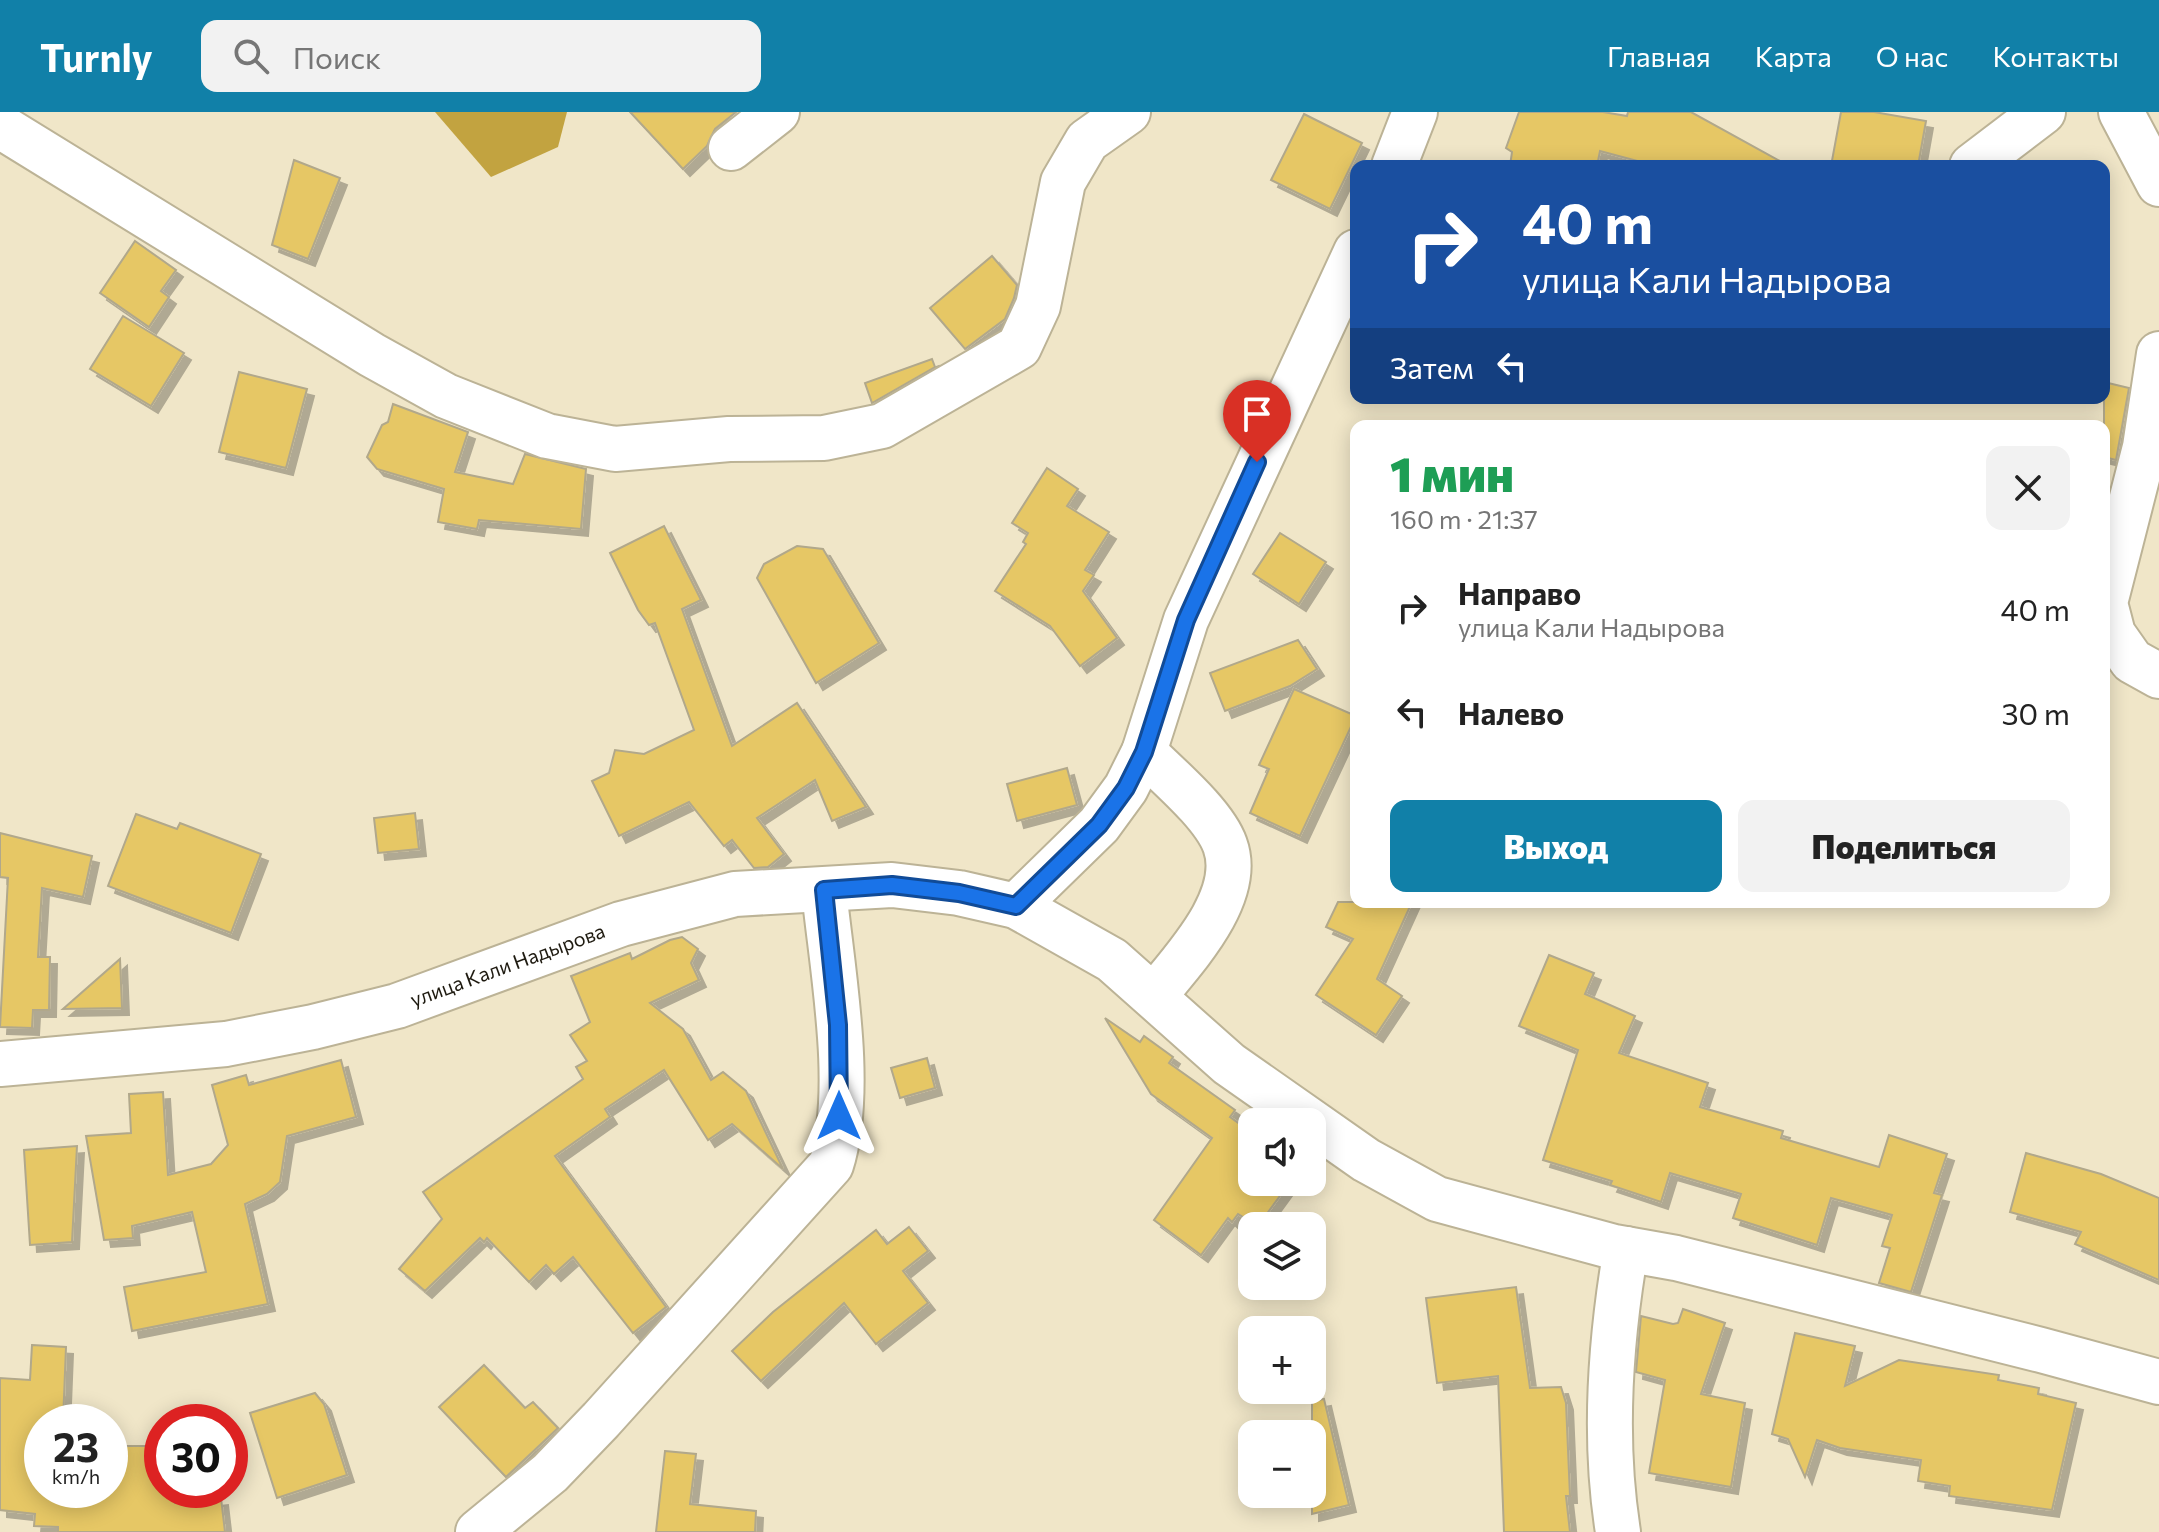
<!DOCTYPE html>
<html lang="ru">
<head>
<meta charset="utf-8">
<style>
  :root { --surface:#fff; --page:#f2f2f2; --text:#222; --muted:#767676; --accent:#1180a8 }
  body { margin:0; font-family:Commissioner,sans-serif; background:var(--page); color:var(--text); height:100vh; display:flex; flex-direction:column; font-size:30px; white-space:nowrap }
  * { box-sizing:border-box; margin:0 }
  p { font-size:26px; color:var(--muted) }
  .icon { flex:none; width:44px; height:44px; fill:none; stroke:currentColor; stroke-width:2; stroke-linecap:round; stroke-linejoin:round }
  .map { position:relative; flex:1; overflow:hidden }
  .panel { position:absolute; left:1350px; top:308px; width:760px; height:488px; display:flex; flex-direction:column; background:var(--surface); border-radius:16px; box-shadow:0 4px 20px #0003 }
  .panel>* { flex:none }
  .top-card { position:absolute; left:1350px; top:48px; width:760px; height:244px; border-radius:16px; box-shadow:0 4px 20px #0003; background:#1a4fa0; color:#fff; overflow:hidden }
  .controls { position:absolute; left:1238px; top:996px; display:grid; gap:16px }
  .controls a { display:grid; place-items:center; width:88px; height:88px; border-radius:16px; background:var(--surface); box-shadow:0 4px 20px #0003; font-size:40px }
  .speed { position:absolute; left:24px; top:1292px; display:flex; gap:16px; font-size:40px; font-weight:700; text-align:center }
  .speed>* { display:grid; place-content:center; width:104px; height:104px; border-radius:50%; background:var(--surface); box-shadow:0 4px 20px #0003; line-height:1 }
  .speed small { font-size:20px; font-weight:400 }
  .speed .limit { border:12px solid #d22; background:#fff; color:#111 }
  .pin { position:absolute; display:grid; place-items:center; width:68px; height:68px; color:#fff; margin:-82px -34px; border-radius:50% 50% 50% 0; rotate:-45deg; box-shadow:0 0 8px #0007 }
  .pin .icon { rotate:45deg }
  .me { position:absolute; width:88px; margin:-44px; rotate:0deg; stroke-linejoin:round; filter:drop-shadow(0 0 6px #0008) }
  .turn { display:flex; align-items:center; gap:28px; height:168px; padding:0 40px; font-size:36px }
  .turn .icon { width:104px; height:104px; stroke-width:2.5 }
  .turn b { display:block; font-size:56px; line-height:68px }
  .then { display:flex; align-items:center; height:76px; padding:0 40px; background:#0003; gap:16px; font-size:30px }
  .round { display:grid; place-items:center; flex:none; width:84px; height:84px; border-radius:16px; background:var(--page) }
  .headline { display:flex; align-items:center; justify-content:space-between; height:136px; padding:0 40px }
  h1 { font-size:48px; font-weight:800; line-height:60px; color:#1e9e55 }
  .button { display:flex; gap:16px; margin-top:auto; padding:16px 40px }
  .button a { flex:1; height:92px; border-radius:16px; background:var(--accent); color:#fff; font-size:32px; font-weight:800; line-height:92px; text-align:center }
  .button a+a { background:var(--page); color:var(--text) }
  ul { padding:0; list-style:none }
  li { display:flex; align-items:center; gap:24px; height:104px; padding:0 40px }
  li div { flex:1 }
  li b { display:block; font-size:30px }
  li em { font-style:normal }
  header { display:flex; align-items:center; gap:48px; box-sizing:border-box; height:112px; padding:0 40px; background:var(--accent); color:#fff }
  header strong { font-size:38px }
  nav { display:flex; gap:44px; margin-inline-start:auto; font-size:28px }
  .search { width:560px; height:72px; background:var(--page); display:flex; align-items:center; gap:20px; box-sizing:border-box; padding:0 28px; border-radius:16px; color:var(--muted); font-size:30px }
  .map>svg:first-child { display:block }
  .forest { fill:#c2a340 }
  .building { fill:#e6c765; stroke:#b1a88b; stroke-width:2; filter:url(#shadow) }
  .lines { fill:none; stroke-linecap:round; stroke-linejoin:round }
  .minor-casing { stroke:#bcb396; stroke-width:48 }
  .minor { stroke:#fff; stroke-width:44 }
  .route-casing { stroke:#114b97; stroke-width:20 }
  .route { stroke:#1a73e8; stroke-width:14 }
  .labels { text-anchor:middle; stroke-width:8; stroke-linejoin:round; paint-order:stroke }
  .street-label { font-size:20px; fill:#1e1a10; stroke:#fff }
</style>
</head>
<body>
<header>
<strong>Turnly</strong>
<div class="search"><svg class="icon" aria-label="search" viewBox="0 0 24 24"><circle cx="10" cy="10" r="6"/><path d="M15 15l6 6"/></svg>Поиск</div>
<nav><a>Главная</a><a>Карта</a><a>О нас</a><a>Контакты</a></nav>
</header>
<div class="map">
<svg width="2159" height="1420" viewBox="0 0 2159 1420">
  <defs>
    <filter id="shadow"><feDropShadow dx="7" dy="7" stdDeviation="0" flood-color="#0004"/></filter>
  </defs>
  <rect width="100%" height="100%" fill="#f0e6c8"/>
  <!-- forest -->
  <path class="forest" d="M 435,0 L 567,0 L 558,35 L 491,65 Z"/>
  <!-- building -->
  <g class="building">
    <path d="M 630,0 L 736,0 L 715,17 L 707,34 L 683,57 Z"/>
    <path d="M 1519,0 L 1603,0 L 1627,4 L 1628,0 L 1691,0 L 1789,54 L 1656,54 L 1600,39 L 1597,54 L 1510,54 L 1512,40 L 1506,36 Z"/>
    <path d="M 1841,0 L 1874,0 L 1926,9 L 1918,54 L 1831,54 Z"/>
    <path d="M 1304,2 L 1362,31 L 1330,97 L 1271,68 Z"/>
    <path d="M 294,48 L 340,66 L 308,147 L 272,133 Z"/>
    <path d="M 135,129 L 176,158 L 161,179 L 169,185 L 149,215 L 100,181 Z"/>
    <path d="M 992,144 L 1017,173 L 1014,186 L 1005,207 L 965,237 L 930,196 Z"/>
    <path d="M 123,204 L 184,241 L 151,294 L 90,257 Z"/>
    <path d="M 932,247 L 935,255 L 872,291 L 865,271 Z"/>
    <path d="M 239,260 L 307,277 L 286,356 L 219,340 Z"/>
    <path d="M 2104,270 L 2129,276 L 2116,348 L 2104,345 Z"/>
    <path d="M 393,292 L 468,320 L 455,360 L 513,372 L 525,342 L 586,357 L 581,417 L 479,408 L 477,417 L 438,410 L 444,377 L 377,357 L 367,345 L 382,313 L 388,310 Z"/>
    <path d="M 1047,356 L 1078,377 L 1067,394 L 1109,420 L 1085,458 L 1094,463 L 1083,479 L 1117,526 L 1080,554 L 1050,514 L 995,479 L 1026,432 L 1023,430 L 1028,421 L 1012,411 Z"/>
    <path d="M 664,414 L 701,488 L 682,497 L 732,634 L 797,591 L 866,695 L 832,709 L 815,668 L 757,706 L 784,742 L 768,755 L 754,756 L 732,728 L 724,734 L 689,690 L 619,724 L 592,669 L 609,661 L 615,638 L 644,642 L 694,618 L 655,511 L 649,513 L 638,498 L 610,441 Z"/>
    <path d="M 1280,421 L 1326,450 L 1299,492 L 1253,462 Z"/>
    <path d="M 797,434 L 823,437 L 879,531 L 816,571 L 757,466 L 764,452 Z"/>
    <path d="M 1298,528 L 1317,557 L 1290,574 L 1225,599 L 1210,561 Z"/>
    <path d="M 1294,577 L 1356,604 L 1300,724 L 1250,701 L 1269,657 L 1259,653 Z"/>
    <path d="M 1067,656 L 1077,693 L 1017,709 L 1007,672 Z"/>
    <path d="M 415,701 L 419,737 L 378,741 L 374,706 Z"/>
    <path d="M 136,702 L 177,717 L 180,711 L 261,742 L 231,821 L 108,774 Z"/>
    <path d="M 0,721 L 92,744 L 83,785 L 42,776 L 38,845 L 50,845 L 49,898 L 33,898 L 32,916 L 0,915 L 8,766 L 0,765 Z"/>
    <path d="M 1338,790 L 1412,790 L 1377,867 L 1402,884 L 1376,923 L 1316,883 L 1353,827 L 1326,815 Z"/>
    <path d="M 682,825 L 698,837 L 691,851 L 699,868 L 650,891 L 683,917 L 711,968 L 723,960 L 746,979 L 783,1057 L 732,1012 L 708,1028 L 664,958 L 605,997 L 610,1005 L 555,1044 L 666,1195 L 633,1221 L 573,1145 L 554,1162 L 546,1153 L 529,1170 L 487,1126 L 484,1130 L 480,1126 L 425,1179 L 399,1157 L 442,1107 L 423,1080 L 583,967 L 576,955 L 587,949 L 570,923 L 590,910 L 571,864 L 630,841 L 632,847 L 670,828 Z"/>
    <path d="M 1549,843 L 1594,861 L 1585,882 L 1635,904 L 1619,941 L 1708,971 L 1700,995 L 1783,1019 L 1781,1026 L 1879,1055 L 1889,1023 L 1947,1042 L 1934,1081 L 1942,1083 L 1911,1180 L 1879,1171 L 1890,1136 L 1882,1134 L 1892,1103 L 1831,1086 L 1817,1133 L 1733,1106 L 1741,1082 L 1670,1061 L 1661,1090 L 1610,1073 L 1612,1069 L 1543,1048 L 1578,938 L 1519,914 Z"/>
    <path d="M 120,847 L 122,896 L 63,897 Z"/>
    <path d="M 1105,906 L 1140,930 L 1144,924 L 1173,945 L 1169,951 L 1235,998 L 1230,1005 L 1252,1021 L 1252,1070 L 1290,1070 L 1258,1114 L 1238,1102 L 1232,1110 L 1228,1106 L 1201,1143 L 1154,1108 L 1212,1026 L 1151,982 Z"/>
    <path d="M 927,946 L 935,976 L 900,986 L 891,956 Z"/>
    <path d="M 341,948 L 356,1005 L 287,1024 L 280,1070 L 267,1082 L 245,1092 L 268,1192 L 132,1219 L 124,1175 L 206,1160 L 192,1100 L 132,1114 L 133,1126 L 104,1128 L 86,1024 L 131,1021 L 129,982 L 163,980 L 168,1063 L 211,1052 L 228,1033 L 212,973 L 246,963 L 249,973 Z"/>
    <path d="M 77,1034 L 72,1130 L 30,1133 L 24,1038 Z"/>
    <path d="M 2026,1041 L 2101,1062 L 2159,1086 L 2159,1168 L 2075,1132 L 2081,1120 L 2010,1100 Z"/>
    <path d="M 909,1115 L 928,1139 L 903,1159 L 928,1191 L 876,1232 L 844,1191 L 761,1269 L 732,1239 L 773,1200 L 876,1118 L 887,1132 Z"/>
    <path d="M 1516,1175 L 1530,1276 L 1561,1275 L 1566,1291 L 1570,1384 L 1566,1384 L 1570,1420 L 1504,1420 L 1498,1264 L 1437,1271 L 1426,1186 Z"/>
    <path d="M 1683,1197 L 1725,1211 L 1701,1282 L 1745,1291 L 1731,1375 L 1649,1361 L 1665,1268 L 1636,1260 L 1641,1204 L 1673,1212 L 1678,1211 Z"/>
    <path d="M 1795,1221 L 1855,1234 L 1845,1274 L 1899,1248 L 1999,1263 L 1998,1268 L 2039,1276 L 2038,1282 L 2076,1291 L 2052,1398 L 1949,1384 L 1950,1374 L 1918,1369 L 1921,1348 L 1840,1336 L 1817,1328 L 1805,1365 L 1788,1327 L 1772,1322 Z"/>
    <path d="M 32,1233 L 66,1235 L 63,1310 L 42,1310 L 42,1378 L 110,1378 L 110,1334 L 162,1334 L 162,1378 L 175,1378 L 175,1391 L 221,1386 L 225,1420 L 58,1420 L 58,1415 L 34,1414 L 35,1402 L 0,1398 L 0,1266 L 30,1268 Z"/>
    <path d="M 484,1253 L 525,1296 L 533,1290 L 558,1316 L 506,1365 L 439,1295 Z"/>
    <path d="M 315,1281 L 324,1292 L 347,1363 L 277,1386 L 250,1301 Z"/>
    <path d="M 1324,1287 L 1349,1393 L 1312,1402 L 1312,1289 Z"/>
    <path d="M 665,1339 L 696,1342 L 690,1392 L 756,1399 L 755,1420 L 656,1420 Z"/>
  </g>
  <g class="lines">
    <defs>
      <g id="minor">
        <path d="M 2121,0 L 2159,72"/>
        <path d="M 0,14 L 372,243 L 446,284 L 547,324 L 615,337 L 729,327 L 824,326 L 882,314 L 1019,235 L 1038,194 L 1063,70 L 1087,29 L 1128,0"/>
        <path d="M 731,36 L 777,0"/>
        <path d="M 1394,54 L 1415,0"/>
        <path d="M 1972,54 L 2043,0"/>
        <path d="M 2159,242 L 2145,335 L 2105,491 L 2113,522 L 2132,549 L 2159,564"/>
        <path d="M 1144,640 C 1168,664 1214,702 1225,733 C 1244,785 1183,848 1154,884"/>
        <path d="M 1016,794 L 1099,713 L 1126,676 L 1144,640 L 1186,508 L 1356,140"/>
        <path id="s1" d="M 0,952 L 226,932 L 313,915 L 397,894 L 621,812 L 735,782 L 892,773 L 959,781 L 1016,794 L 1112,848 L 1229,952 L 1366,1048 L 1437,1087 L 1614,1135 L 1676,1146 L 2041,1238 L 2159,1270"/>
        <path d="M 478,1420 L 550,1361 L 601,1308 L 831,1053 C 855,977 832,858 824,778"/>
        <path d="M 1618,1420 C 1603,1326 1610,1230 1626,1137"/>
      </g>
    </defs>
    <!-- minor casing -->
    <use href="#minor" class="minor-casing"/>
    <!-- minor -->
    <use href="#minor" class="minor"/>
  </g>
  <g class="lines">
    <defs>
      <path id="route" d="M 839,1004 L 838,913 L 824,778 L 892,773 L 959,781 L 1016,794 L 1099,713 L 1126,676 L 1144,640 L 1186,508 L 1257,350"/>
    </defs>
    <!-- route casing -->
    <use href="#route" class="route-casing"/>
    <!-- route -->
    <use href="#route" class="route"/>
  </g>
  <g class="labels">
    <!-- street labels -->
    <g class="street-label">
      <text dy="7" stroke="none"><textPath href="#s1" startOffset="520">улица Кали Надырова</textPath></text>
    </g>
  </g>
</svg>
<div class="controls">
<a><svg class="icon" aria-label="sound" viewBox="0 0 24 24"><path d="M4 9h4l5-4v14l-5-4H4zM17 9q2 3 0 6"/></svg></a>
<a><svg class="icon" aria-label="layers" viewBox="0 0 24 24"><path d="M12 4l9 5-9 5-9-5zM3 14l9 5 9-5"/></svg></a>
<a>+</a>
<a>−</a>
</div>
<div class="speed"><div>23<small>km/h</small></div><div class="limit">30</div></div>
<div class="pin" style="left:1257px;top:350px;background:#d93025"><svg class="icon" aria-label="arrive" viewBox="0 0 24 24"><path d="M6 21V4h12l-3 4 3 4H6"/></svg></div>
<svg class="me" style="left:839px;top:1004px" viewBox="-20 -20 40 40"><path d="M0-17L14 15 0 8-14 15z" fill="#1a73e8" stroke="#fff" stroke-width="4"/></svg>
<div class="top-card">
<div class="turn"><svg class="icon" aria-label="right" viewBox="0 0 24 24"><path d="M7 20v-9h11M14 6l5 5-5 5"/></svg><div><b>40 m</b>улица Кали Надырова</div></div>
<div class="then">Затем<svg class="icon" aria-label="left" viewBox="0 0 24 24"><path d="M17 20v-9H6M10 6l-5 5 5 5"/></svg></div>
</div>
<section class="panel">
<div class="headline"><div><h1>1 мин</h1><p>160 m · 21:37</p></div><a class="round"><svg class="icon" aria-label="close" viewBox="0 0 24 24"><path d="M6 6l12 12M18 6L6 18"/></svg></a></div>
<ul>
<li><svg class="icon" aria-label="right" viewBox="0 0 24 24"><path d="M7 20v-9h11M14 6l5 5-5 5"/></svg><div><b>Направо</b><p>улица Кали Надырова</p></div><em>40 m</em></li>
<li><svg class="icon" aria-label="left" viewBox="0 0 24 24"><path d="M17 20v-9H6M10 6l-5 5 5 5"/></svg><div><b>Налево</b></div><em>30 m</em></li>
</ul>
<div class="button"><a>Выход</a><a>Поделиться</a></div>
</section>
</div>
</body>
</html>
